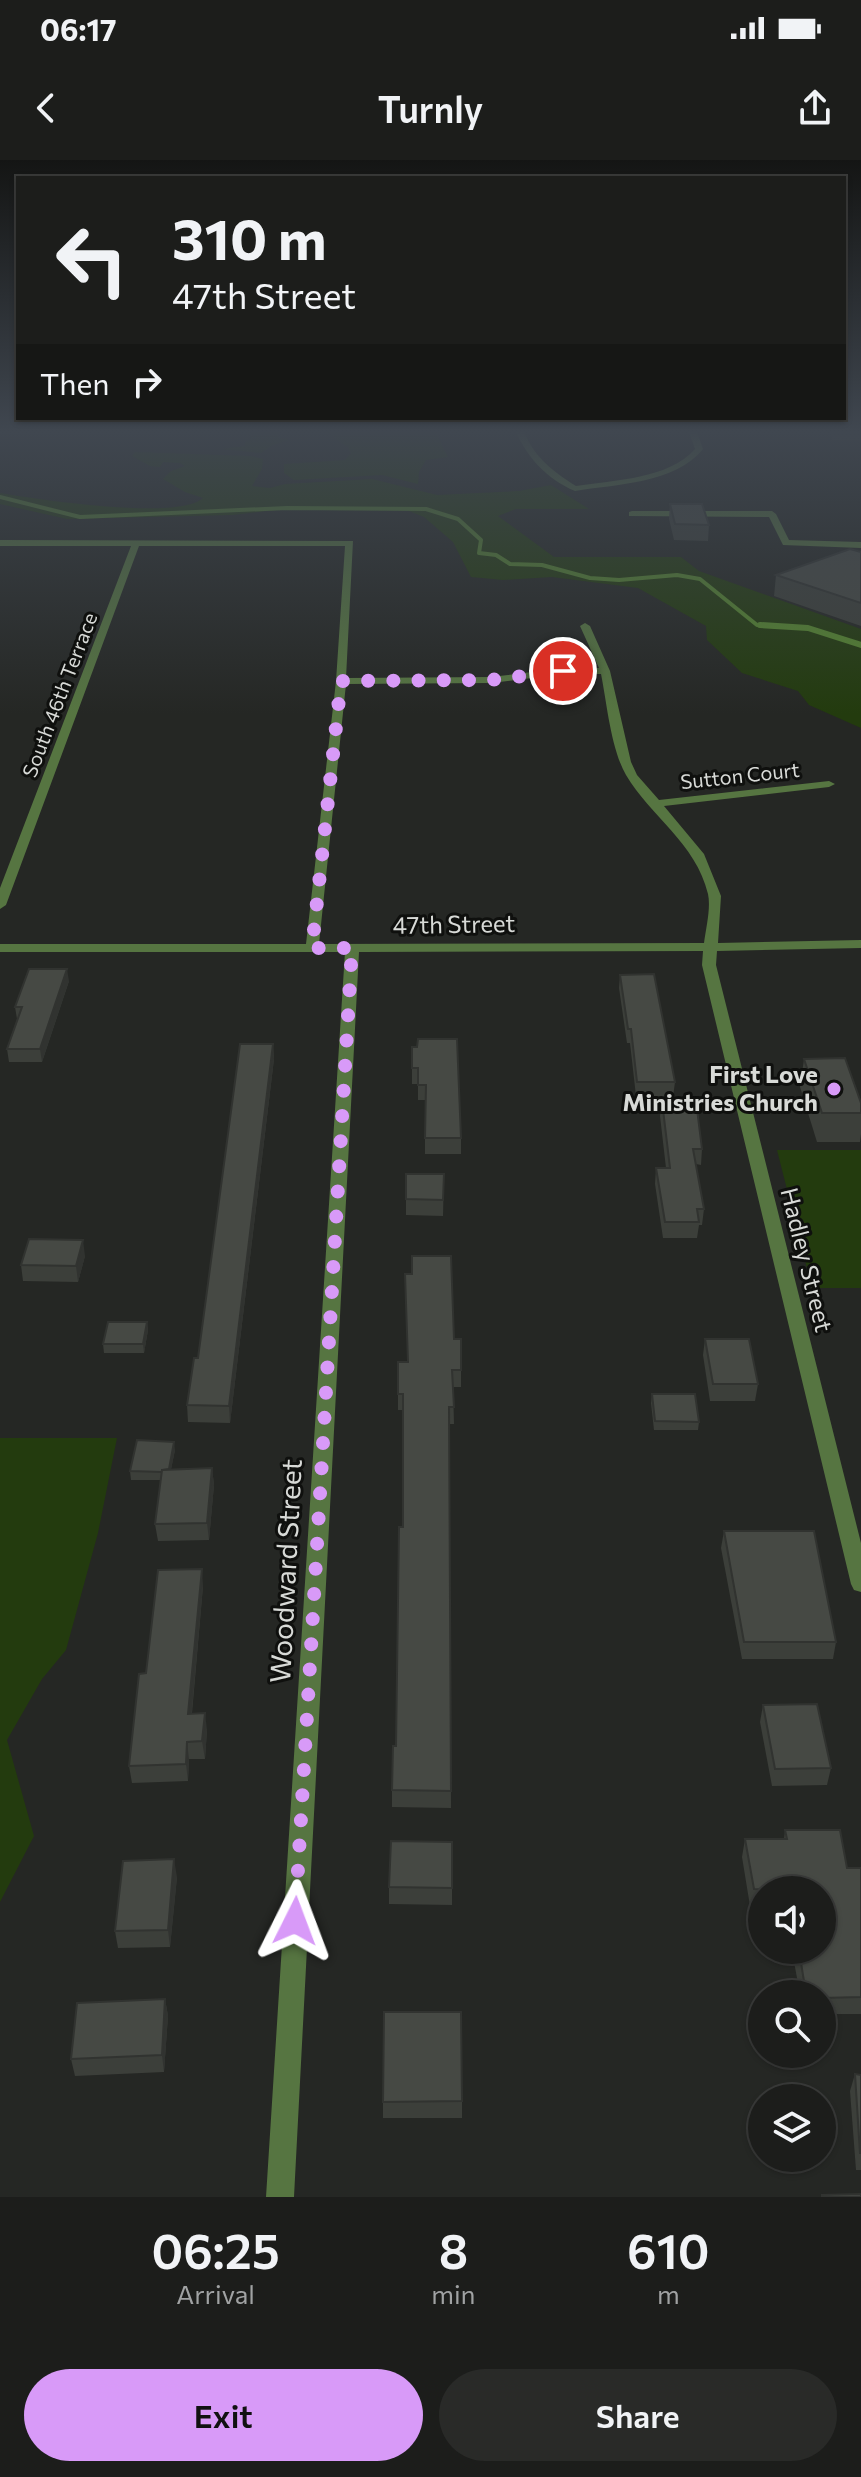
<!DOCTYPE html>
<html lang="en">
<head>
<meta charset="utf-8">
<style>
  :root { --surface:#1c1d1b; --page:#292a28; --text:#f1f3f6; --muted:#a0a2a3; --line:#3a3b3a; --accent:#d89af8 }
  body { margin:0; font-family:Commissioner,sans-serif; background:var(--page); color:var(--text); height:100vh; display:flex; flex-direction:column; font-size:30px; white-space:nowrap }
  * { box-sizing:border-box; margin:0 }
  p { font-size:26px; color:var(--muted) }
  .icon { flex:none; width:44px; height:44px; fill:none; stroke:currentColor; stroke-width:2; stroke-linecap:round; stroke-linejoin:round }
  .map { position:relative; height:2037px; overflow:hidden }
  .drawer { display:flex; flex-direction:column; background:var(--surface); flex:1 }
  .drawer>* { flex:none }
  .top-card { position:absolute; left:16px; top:16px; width:830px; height:244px; border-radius:0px; box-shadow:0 2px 6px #0004,0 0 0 2px var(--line); background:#1c1d1b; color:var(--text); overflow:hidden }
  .controls { position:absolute; left:748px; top:1716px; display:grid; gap:16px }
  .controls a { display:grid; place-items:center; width:88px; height:88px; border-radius:50%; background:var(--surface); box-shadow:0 2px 6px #0004,0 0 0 2px var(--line); font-size:40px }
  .pin { position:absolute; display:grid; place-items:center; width:68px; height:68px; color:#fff; margin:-34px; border:4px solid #fff; border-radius:50%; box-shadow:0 2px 8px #0007 }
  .me { position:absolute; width:88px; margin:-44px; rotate:3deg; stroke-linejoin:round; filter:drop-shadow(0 0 6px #0008) }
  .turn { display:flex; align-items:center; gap:28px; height:168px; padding:0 24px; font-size:36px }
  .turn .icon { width:104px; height:104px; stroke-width:2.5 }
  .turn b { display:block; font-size:56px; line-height:68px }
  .then { display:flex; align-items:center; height:76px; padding:0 24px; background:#0003; gap:16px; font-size:30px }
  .eta { display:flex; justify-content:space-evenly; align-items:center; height:136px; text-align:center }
  .eta b { font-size:48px; font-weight:600; line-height:56px }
  .cta { display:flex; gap:16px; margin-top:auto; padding:16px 24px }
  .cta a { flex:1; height:92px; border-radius:48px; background:var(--accent); color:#111; font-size:32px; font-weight:600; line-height:92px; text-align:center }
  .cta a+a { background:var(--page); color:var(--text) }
  .status { display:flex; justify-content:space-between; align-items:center; height:56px; padding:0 40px; background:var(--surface); direction:ltr }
  .status svg { height:22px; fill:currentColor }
  header { display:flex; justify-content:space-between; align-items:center; height:104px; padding:0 24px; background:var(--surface); font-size:36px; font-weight:600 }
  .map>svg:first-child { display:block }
  .green { fill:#233b0e }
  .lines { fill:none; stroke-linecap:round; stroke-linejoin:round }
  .stream-far1 { stroke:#56862f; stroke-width:4 }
  .stream { stroke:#56862f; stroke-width:6 }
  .street { fill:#567541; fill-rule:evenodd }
  .secondary { fill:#70a14b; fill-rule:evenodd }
  .wall { fill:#3c3f3a }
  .shaded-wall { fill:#313330 }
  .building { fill:#464944; stroke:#313330; stroke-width:2 }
  .route { stroke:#d89af8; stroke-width:14; stroke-dasharray:0 25.2 }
  .poi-dot { fill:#d89af8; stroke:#0f100e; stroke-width:3 }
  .labels { text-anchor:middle; stroke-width:6; stroke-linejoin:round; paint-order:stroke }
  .far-street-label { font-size:20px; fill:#d8dad7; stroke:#0f100e }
  .street-label { font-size:24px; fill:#d8dad7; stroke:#0f100e }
  .poi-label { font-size:24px; font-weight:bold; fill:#d8dad7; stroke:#0f100e; text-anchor:end }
  .near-street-label { font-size:28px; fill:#d8dad7; stroke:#0f100e }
</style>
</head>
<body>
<div class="status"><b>06:17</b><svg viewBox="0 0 49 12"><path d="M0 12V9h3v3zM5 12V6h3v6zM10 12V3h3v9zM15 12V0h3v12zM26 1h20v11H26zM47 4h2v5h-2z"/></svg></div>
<header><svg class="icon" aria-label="back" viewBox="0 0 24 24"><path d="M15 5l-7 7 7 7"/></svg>Turnly<svg class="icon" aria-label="share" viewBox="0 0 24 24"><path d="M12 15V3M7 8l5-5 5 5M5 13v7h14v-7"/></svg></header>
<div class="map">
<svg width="861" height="2037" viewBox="0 0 861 2037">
  <rect width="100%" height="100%" fill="#252724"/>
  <!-- green -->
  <g class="green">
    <path d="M 249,269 L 282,269 L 276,276 L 289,280 L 273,285 L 261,293 L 221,289 L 245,286 L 245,282 L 251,278 Z"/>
    <path d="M 321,269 L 434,269 L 448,297 L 426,300 L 419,312 L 418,324 L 382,315 L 294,320 L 284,313 L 284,304 L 345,300 L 351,293 L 348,287 Z"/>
    <path d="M 135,292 L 251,296 L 263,299 L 262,309 L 252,326 L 270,328 L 285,324 L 372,319 L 437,335 L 519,331 L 551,325 L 589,349 L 516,349 L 498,356 L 554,397 L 681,397 L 699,411 L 861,469 L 861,568 L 809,545 L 798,531 L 742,513 L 707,480 L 706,466 L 638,428 L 552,417 L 503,420 L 471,417 L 453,382 L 424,357 L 404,349 L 293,348 L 232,355 L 67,359 L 0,344 L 0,333 C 35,339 179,361 203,338 L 185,332 L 163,319 L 171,311 L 185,306 L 180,303 L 163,302 L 160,307 L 150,306 L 132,296 Z"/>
    <path d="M 777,990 L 861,990 L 861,1128 L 812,1128 Z"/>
    <path d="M 0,1278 L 117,1278 L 98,1373 L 66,1490 L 42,1519 L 7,1580 L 34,1676 L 0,1742 Z"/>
  </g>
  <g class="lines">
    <!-- stream-far1 -->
    <path class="stream-far1" d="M 0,337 L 80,357 L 287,348 L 426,349 L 458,359 L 481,380 L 479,393 L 496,395 L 510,404 L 542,405 L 590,418 L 619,420 L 677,415 L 700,419 L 757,465 L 794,467"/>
    <!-- stream -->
    <path class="stream" d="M 760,465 L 808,468 L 861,485"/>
    <!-- street -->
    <g class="street">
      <path d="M 515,269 L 523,269 C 533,296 552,311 576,326 C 614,320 669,319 695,289 L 688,269 L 696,269 L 703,289 C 675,324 616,324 575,331 C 547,319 526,297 515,269 Z"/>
      <path d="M 632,351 L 772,351 L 776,354 L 789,380 L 861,382 L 861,388 L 783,385 L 769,357 L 629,356 L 629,352 Z"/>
      <path d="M 0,380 L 353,381 L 346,518 L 491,517 L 563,508 L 599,508 L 580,466 L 585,463 L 590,466 L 610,511 L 631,602 L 637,615 L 659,640 L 829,621 L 835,624 L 829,627 L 664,646 L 704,694 L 721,736 L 718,783 L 861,780 L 861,788 L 717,791 L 716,805 L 861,1383 L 861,1432 L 854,1430 L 851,1424 L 702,805 L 703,791 L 359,792 L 294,2037 L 266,2037 L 345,792 L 0,792 L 0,784 L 306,784 L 336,521 L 345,386 L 139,386 L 6,745 L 0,749 L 0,728 L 131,386 L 0,386 ZM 563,514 L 601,514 C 607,544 611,589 626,615 C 650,656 696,683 708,734 C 711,748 706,768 704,783 L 319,784 L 346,524 L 491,523 Z"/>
    </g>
    <!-- secondary -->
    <path class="secondary" d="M 0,269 L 6,269 L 0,274 Z"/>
  </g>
  <!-- wall -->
  <g class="wall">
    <path d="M 827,269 L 861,269 L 861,280 L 833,280 Z"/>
    <path d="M 670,344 L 709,365 L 708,381 L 674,380 L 669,359 Z"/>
    <path d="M 861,392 L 861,466 L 774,436 L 776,415 Z"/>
    <path d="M 620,815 L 675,922 L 673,937 L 636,936 L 630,883 L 627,883 L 619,828 Z"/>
    <path d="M 69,821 L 42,902 L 9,902 L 7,889 L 17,859 L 15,847 Z"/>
    <path d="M 273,884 L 274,899 L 230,1263 L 188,1262 L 187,1245 Z"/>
    <path d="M 412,887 L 417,887 L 461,978 L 461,994 L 425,994 L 425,940 L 418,940 L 418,924 L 412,924 Z"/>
    <path d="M 804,899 L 861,943 L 861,974 L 860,982 L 817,982 L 800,927 Z"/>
    <path d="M 662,941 L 702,989 L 701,1005 L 696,1004 L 704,1049 L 702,1065 L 699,1065 L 697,1078 L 663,1078 L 655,1024 L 656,1008 L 666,1008 L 660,956 Z"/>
    <path d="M 444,1014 L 443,1056 L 406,1055 L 406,1039 Z"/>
    <path d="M 85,1096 L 78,1122 L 23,1121 L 21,1105 Z"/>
    <path d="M 147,1162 L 148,1170 L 144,1193 L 104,1193 L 103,1184 Z"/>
    <path d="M 454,1179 L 461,1210 L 461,1227 L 453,1227 L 454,1264 L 449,1264 L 451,1648 L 392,1647 L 392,1630 L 396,1586 L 403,1367 L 403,1250 L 398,1250 L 398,1202 L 407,1202 Z"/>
    <path d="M 705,1179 L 758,1224 L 755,1241 L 710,1241 L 703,1195 Z"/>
    <path d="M 652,1234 L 699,1262 L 698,1270 L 654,1270 L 651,1243 Z"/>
    <path d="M 175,1290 L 171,1309 L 212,1308 L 214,1325 L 209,1380 L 158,1381 L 155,1364 L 161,1320 L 131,1320 L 130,1311 Z"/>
    <path d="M 724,1371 L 836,1482 L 833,1499 L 742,1499 L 721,1388 Z"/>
    <path d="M 203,1426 L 192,1553 L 207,1570 L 205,1599 L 189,1599 L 188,1621 L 132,1623 L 129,1606 L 146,1513 Z"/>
    <path d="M 763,1545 L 831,1608 L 827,1625 L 772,1626 L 760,1562 Z"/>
    <path d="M 785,1670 L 847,1708 L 861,1708 L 861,1854 L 822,1854 L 822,1834 L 800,1834 L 794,1802 L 797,1790 L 822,1790 L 822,1730 L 762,1730 L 762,1746 L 750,1746 L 742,1697 L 745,1679 L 784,1679 Z"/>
    <path d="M 452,1682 L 452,1745 L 389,1744 L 389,1727 Z"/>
    <path d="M 177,1717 L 170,1787 L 118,1788 L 115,1771 Z"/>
    <path d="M 165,1839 L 168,1856 L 164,1912 L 75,1916 L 71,1899 Z"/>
    <path d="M 855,1914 L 861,1915 L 861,2010 L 856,2010 L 850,1931 Z"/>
    <path d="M 462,1941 L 462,1958 L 383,1958 L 383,1942 Z"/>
  </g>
  <!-- shaded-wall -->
  <g class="shaded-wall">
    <path d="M 67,809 L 69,821 L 42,902 L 40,889 Z"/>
    <path d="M 273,884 L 274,899 L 230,1263 L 229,1246 Z"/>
    <path d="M 83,1080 L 85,1096 L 78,1122 L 76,1106 Z"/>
    <path d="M 147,1162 L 148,1170 L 144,1193 L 143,1184 Z"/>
    <path d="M 174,1282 L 175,1290 L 169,1320 L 168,1312 Z"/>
    <path d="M 212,1308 L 214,1325 L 209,1380 L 207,1363 Z"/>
    <path d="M 202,1409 L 203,1426 L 190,1571 L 188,1554 Z"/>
    <path d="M 205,1553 L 207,1570 L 205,1599 L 202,1581 Z"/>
    <path d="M 187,1582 L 189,1599 L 188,1621 L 186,1604 Z"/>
    <path d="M 174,1699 L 177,1717 L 170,1787 L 168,1770 Z"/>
    <path d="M 165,1839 L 168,1856 L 164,1912 L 162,1895 Z"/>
  </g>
  <!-- building -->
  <g class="building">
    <path d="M 670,344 L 702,344 L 709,365 L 675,364 Z"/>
    <path d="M 850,389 L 861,392 L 861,443 L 776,415 Z"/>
    <path d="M 29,809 L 67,809 L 40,889 L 7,889 L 22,847 L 15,847 Z"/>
    <path d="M 654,814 L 675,922 L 637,922 L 631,869 L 628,869 L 620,815 Z"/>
    <path d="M 418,879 L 457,879 L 461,978 L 425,978 L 426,925 L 418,925 L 418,908 L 412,908 L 412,887 L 417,887 Z"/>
    <path d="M 240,884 L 273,884 L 229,1246 L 187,1245 L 194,1198 L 198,1198 Z"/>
    <path d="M 845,898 L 861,943 L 861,953 L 822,953 L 804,899 Z"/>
    <path d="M 662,941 L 696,941 L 702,989 L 693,989 L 704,1049 L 697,1049 L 699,1062 L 665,1062 L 656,1008 L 670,1008 Z"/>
    <path d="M 406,1014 L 444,1014 L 443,1040 L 406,1039 Z"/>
    <path d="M 29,1079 L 83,1080 L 76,1106 L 21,1105 Z"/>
    <path d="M 412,1096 L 451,1096 L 454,1179 L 461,1179 L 461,1210 L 452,1210 L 454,1247 L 449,1247 L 451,1631 L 392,1630 L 393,1586 L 396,1586 L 399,1367 L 403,1367 L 403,1234 L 398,1234 L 398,1202 L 408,1202 L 405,1114 L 412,1114 Z"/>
    <path d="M 108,1162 L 147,1162 L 143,1184 L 103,1184 Z"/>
    <path d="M 705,1179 L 749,1179 L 758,1224 L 713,1224 Z"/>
    <path d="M 652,1234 L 695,1234 L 699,1262 L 655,1261 Z"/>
    <path d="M 137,1280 L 174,1282 L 169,1309 L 162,1310 L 162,1312 L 130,1311 Z"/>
    <path d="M 212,1308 L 207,1363 L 155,1364 L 162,1310 Z"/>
    <path d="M 724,1371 L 814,1371 L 836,1482 L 744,1482 Z"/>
    <path d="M 202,1409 L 188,1554 L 205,1553 L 202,1581 L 187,1582 L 186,1604 L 129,1606 L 139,1514 L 146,1513 L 158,1410 Z"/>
    <path d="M 817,1544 L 831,1608 L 775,1609 L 763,1545 Z"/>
    <path d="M 785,1670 L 840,1670 L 847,1708 L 861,1708 L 861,1837 L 822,1838 L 822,1834 L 806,1834 L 799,1790 L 822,1790 L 822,1730 L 754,1729 L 745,1679 L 787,1679 Z"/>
    <path d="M 391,1681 L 452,1682 L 452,1728 L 389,1727 Z"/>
    <path d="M 174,1699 L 168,1770 L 115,1771 L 123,1701 Z"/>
    <path d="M 165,1839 L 162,1895 L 71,1899 L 77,1843 Z"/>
    <path d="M 384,1852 L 461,1852 L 462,1941 L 383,1942 Z"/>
    <path d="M 855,1914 L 861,1915 L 861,1993 L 860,1993 Z"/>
    <path d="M 861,2034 L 861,2037 L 822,2037 L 822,2035 Z"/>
  </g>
  <!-- sky -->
  <linearGradient id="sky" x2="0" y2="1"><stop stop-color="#141514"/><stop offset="0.49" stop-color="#404750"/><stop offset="1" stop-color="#404750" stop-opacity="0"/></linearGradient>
  <rect width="861" height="554" fill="url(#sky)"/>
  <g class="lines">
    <!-- route -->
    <path class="route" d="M 295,1761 L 352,788 L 312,788 L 341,521 L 491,520 L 563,511"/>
  </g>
  <!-- markers -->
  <circle class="poi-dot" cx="834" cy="929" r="8"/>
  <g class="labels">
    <!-- far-street labels -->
    <g class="far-street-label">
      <text transform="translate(60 535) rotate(-69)" y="7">South 46th Terrace</text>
      <text transform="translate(740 616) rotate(-6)" y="7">Sutton Court</text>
    </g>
    <!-- street labels -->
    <g class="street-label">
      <text transform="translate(454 765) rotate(-1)" y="8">47th Street</text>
      <text transform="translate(806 1100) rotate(76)" y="8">Hadley Street</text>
    </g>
    <!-- poi labels -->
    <g class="poi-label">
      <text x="818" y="923">First Love<tspan x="818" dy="28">Ministries Church</tspan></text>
    </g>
    <!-- near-street labels -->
    <g class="near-street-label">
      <text transform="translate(286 1411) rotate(-87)" y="10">Woodward Street</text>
    </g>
  </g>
</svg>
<div class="controls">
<a><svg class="icon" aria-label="sound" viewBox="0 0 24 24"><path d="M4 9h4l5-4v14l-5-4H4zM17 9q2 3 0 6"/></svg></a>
<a><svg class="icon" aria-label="search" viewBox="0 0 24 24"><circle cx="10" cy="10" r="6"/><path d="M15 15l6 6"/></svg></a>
<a><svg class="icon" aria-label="layers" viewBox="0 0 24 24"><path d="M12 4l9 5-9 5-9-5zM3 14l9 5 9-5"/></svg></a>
</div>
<div class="pin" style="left:563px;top:511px;background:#d93025"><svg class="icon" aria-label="arrive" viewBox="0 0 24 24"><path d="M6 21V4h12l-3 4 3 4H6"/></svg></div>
<svg class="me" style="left:295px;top:1761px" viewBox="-20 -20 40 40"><path d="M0-17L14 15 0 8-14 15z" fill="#d89af8" stroke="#fff" stroke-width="4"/></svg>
<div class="top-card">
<div class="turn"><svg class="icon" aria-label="left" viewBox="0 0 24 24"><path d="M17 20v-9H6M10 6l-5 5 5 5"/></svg><div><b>310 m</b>47th Street</div></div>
<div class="then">Then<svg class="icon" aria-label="right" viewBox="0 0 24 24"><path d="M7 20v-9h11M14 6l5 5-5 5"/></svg></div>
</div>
</div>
<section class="drawer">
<div class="eta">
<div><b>06:25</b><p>Arrival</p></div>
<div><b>8</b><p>min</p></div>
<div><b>610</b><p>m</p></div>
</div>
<div class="cta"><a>Exit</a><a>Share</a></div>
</section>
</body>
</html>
